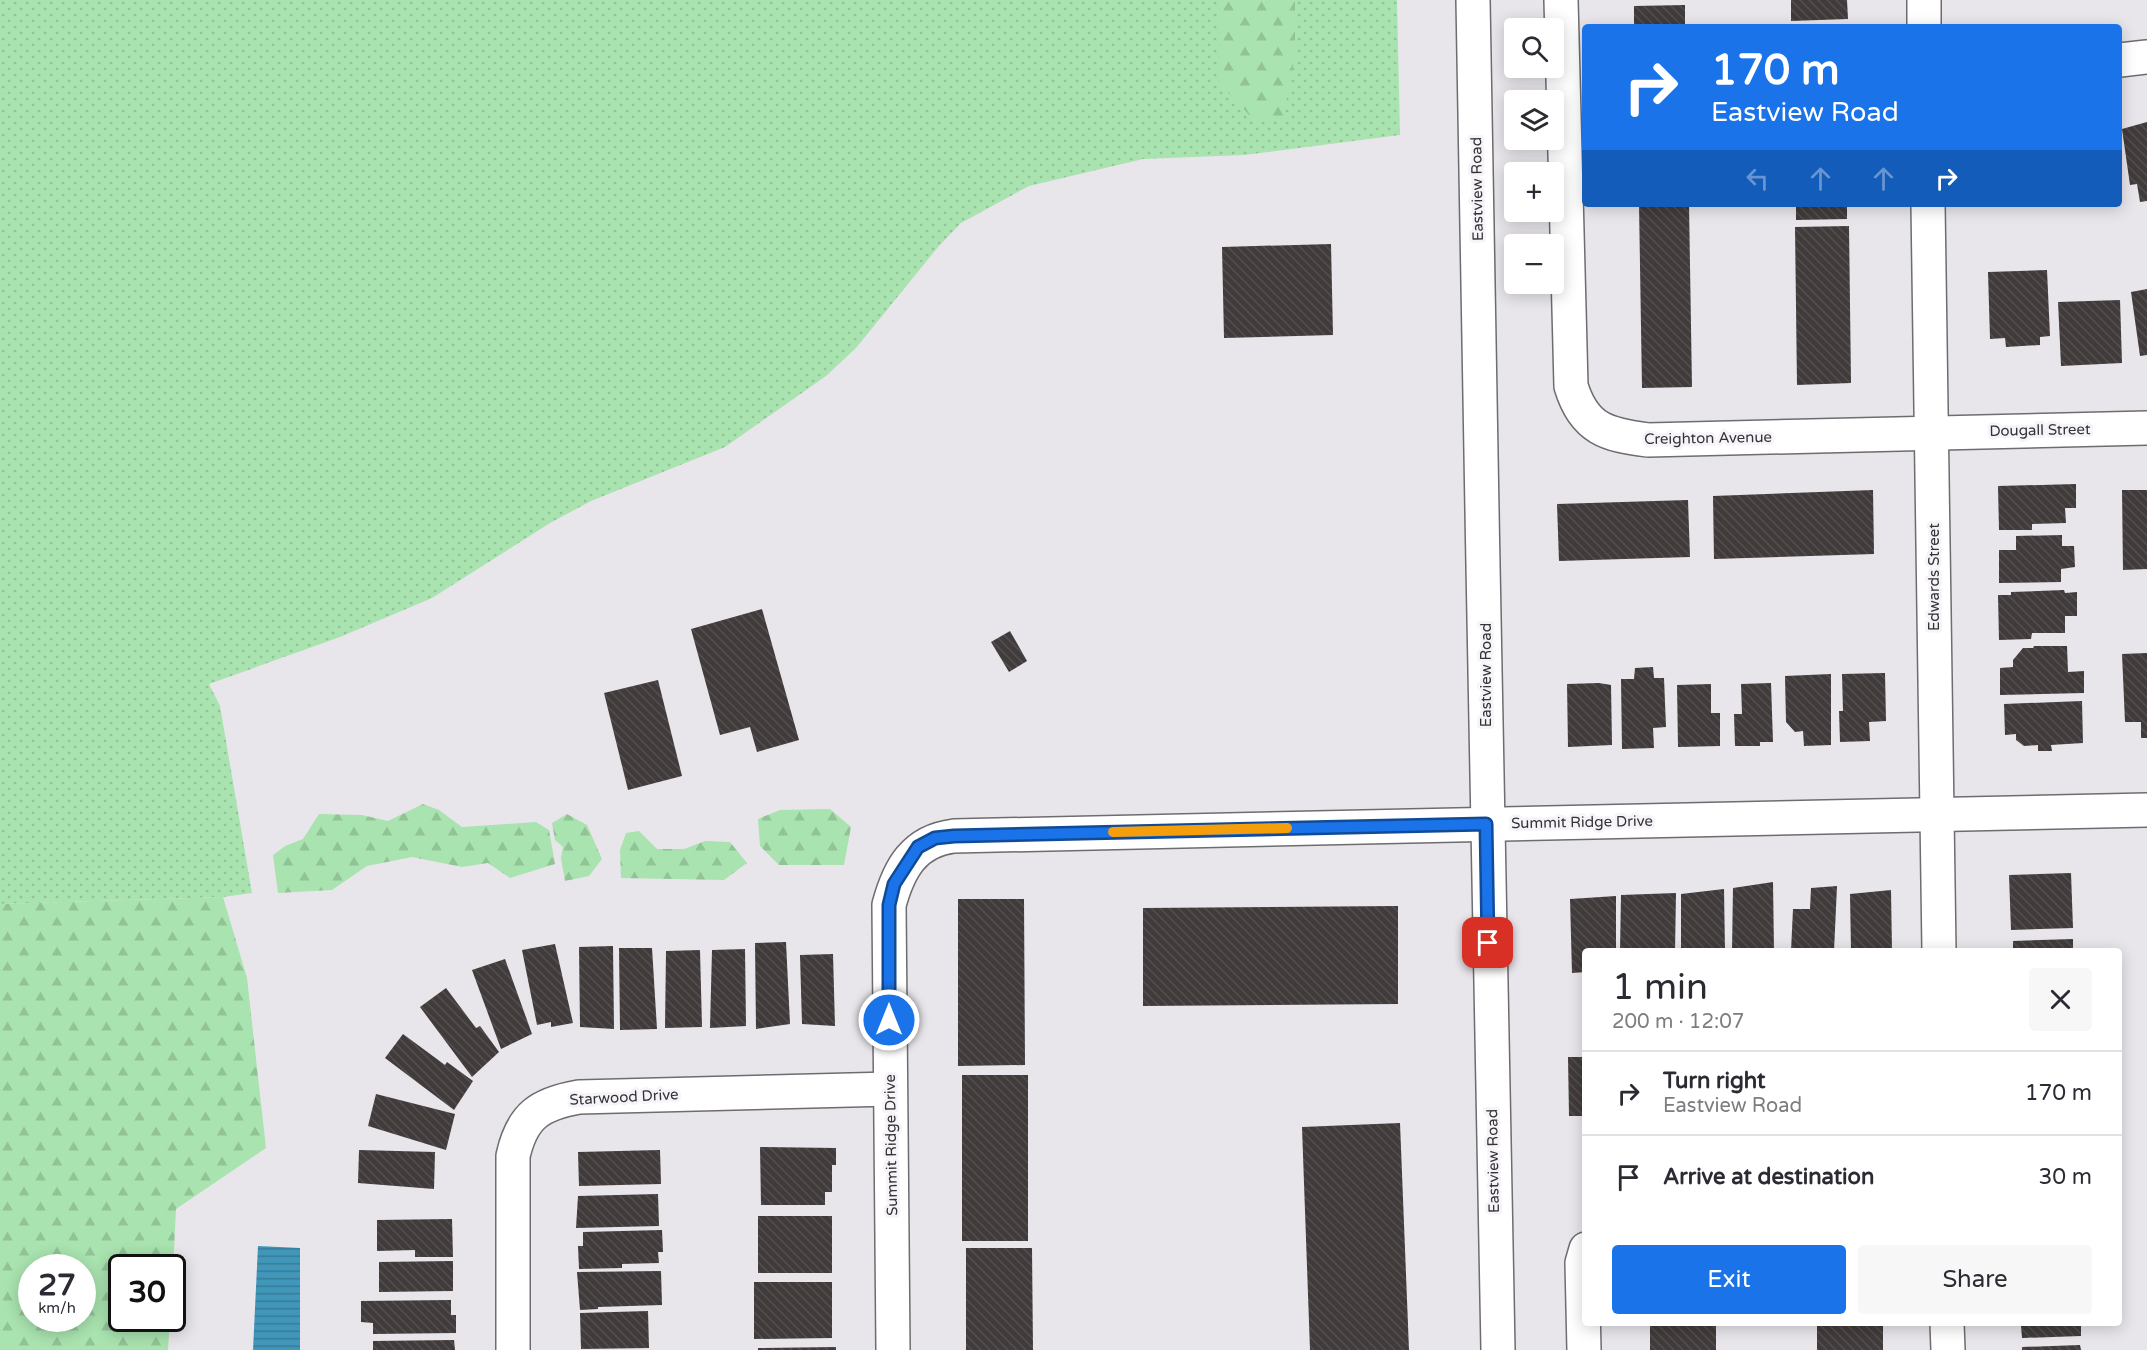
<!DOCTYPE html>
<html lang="en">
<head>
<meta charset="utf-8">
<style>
  :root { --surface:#fff; --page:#f7f7f7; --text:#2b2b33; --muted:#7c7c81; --line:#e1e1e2; --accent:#1a73e8 }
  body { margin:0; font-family:"Varela Round",sans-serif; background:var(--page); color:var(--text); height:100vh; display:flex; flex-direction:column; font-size:22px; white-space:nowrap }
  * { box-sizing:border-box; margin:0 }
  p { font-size:20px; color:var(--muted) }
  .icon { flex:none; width:33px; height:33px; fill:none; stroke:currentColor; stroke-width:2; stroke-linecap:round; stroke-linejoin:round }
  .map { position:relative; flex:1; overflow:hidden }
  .side { position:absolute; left:1582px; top:948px; width:540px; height:378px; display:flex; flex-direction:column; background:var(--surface); border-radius:6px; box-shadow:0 3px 15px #0003 }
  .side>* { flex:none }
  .top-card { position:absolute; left:1582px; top:24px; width:540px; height:183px; border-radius:6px; box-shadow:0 3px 15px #0003; background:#1a73e8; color:#fff; overflow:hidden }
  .buttons { position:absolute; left:1504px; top:18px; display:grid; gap:12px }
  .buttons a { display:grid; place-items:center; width:60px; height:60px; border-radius:6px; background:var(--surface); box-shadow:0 3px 15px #0003; font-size:30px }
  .speed { position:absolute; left:18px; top:1254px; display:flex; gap:12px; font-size:30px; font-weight:700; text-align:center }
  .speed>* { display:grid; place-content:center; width:78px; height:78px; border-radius:50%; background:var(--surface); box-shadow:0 3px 15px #0003; line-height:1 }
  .speed small { font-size:15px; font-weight:400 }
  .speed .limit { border:3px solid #111; border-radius:9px; background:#fff; color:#111 }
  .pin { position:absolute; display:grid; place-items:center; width:51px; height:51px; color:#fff; margin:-26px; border-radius:12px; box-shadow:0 3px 9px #0006 }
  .me { position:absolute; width:66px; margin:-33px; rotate:0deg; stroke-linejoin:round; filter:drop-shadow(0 0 4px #0008) }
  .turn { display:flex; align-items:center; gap:21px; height:126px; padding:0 30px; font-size:27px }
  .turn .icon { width:78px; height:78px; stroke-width:2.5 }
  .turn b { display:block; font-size:42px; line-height:51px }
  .lanes { display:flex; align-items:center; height:57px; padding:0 30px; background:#0003; justify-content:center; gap:30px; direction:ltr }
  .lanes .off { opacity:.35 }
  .round { display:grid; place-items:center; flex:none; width:63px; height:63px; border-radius:6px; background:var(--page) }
  .head { display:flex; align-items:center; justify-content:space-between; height:102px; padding:0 30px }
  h1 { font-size:36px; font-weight:600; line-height:45px }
  .cta { display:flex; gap:12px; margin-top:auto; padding:12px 30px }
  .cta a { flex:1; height:69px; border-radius:6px; background:var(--accent); color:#fff; font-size:24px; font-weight:600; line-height:69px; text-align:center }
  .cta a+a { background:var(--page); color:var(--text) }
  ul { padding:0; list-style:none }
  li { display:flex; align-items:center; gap:18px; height:84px; padding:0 30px; border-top:2px solid var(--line) }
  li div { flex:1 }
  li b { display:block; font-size:22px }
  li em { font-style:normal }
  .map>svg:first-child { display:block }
  .grass { fill:url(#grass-dots) }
  .forest { fill:url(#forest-firs); fill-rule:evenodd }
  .water { fill:url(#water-rules) }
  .building { fill:url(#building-back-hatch) }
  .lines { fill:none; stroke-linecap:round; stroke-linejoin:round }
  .minor-casing { stroke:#6d6c70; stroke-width:36 }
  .minor { stroke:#fff; stroke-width:33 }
  .route-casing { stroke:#114b97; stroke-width:15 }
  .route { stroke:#1a73e8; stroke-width:10 }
  .slow { stroke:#f59e0b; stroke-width:10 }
  .labels { text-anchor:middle; stroke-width:6; stroke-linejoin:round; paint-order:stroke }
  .street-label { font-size:15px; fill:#343335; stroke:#f6f3f9 }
</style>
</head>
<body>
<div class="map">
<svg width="2147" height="1350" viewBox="0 0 2147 1350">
  <defs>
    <pattern id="grass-dots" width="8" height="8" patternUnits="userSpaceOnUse" patternTransform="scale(1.5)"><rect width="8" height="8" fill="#a9e3af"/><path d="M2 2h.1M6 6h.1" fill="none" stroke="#92c397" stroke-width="1.8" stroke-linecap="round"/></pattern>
    <pattern id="forest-firs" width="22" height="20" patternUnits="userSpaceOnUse" patternTransform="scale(1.5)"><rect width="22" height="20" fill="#a9e3af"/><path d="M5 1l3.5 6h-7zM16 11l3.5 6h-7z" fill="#92c397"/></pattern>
    <pattern id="water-rules" width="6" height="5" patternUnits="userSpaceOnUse" patternTransform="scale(1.5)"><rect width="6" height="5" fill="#4197ba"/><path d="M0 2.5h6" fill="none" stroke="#377c98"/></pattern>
    <pattern id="building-back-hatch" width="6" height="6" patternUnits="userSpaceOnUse" patternTransform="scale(1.5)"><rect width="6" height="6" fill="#413b3b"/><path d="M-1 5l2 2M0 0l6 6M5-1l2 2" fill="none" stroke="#544f4f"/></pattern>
  </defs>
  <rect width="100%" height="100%" fill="#e8e6eb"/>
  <!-- grass -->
  <path class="grass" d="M 0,0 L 1397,0 L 1400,135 L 1244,155 L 1143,159 L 1029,186 L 961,223 L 938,247 L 856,348 L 826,376 L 725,447 L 591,501 L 550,523 L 432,598 L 340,637 L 209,684 L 220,706 L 252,893 L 223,897 L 0,904 Z"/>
  <!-- forest -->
  <g class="forest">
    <path d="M 1220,0 L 1295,0 L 1295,56 L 1283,118 L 1254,120 L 1220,84 Z"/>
    <path d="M 423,804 L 439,810 L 462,827 L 536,822 L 549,830 L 555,864 L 510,878 L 488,863 L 462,867 L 412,857 L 367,866 L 332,890 L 278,893 L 273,855 L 285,846 L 303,839 L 319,814 L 362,815 L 388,821 Z"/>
    <path d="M 830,809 L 851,827 L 844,865 L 779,865 L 760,846 L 758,819 L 780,810 Z"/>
    <path d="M 567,814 L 587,825 L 602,859 L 589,876 L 565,881 L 561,858 L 563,847 L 555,840 L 552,823 Z"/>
    <path d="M 639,831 L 657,849 L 684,849 L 705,841 L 730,842 L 747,863 L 724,880 L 621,878 L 620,850 L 626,833 Z"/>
    <path d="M 223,897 L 247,978 L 266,1148 L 176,1209 L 173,1270 L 172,1268 L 122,1268 L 122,1318 L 170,1319 L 168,1350 L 0,1350 L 0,904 ZM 32,1268 L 82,1268 L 82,1318 L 32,1318 Z"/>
  </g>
  <!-- water -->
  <path class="water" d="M 258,1246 L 300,1248 L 300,1350 L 253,1350 Z"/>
  <!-- building -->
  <g class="building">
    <path d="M 1791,0 L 1847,0 L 1848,19 L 1791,21 Z"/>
    <path d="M 1685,5 L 1685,27 L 1634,27 L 1634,6 Z"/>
    <path d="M 2147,122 L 2147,201 L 2140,202 L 2137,184 L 2130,185 L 2122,129 Z"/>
    <path d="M 1639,204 L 1689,204 L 1692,387 L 1642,388 Z"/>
    <path d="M 1796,204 L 1847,204 L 1847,219 L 1796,220 Z"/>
    <path d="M 1849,226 L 1851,383 L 1797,385 L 1795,227 Z"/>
    <path d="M 1331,244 L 1333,335 L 1224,338 L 1222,247 Z"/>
    <path d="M 2047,270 L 2050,336 L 2040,337 L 2040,345 L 2006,347 L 2005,338 L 1990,339 L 1988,272 Z"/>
    <path d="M 2147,289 L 2147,355 L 2140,356 L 2131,292 Z"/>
    <path d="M 2120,300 L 2122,363 L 2061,366 L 2058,302 Z"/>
    <path d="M 2076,484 L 2076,508 L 2065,508 L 2066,523 L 2032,524 L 2032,530 L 1999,530 L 1998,486 Z"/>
    <path d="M 1873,490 L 1874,554 L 1714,559 L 1713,496 Z"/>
    <path d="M 2122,490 L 2147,490 L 2147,569 L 2123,570 Z"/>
    <path d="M 1688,500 L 1690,557 L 1559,561 L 1557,504 Z"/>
    <path d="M 2062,535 L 2062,546 L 2074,546 L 2075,567 L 2061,569 L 2061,582 L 1999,583 L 1999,550 L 2016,550 L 2016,536 Z"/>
    <path d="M 2064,590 L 2065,593 L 2077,592 L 2077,616 L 2065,616 L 2065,633 L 2032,633 L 2031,639 L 1999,640 L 1998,595 L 2011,595 L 2011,592 Z"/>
    <path d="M 762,609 L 799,740 L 757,752 L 750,727 L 720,735 L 691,629 Z"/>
    <path d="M 1010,631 L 1027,661 L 1009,672 L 991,642 Z"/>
    <path d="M 2034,646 L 2067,646 L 2068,672 L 2084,671 L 2084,693 L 2000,695 L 2000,668 L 2013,667 L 2013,660 L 2023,648 L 2033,648 Z"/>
    <path d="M 2147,653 L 2147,738 L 2141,738 L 2141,722 L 2125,722 L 2122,654 Z"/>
    <path d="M 1653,667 L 1654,678 L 1664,678 L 1666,727 L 1653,728 L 1654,748 L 1622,749 L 1621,679 L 1634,679 L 1635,668 Z"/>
    <path d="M 1885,673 L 1886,721 L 1869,722 L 1870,741 L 1840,742 L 1839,711 L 1843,711 L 1842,674 Z"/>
    <path d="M 1831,674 L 1831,745 L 1804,746 L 1803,731 L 1795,732 L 1786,722 L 1785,676 Z"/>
    <path d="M 658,680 L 682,776 L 628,790 L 604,693 Z"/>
    <path d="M 1599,683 L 1611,685 L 1612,745 L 1568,747 L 1567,684 Z"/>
    <path d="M 1771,683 L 1773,742 L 1760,742 L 1760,746 L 1735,746 L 1734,714 L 1742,714 L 1741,684 Z"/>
    <path d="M 1711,684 L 1711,713 L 1720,713 L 1720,746 L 1678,747 L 1677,685 Z"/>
    <path d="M 2082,701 L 2083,743 L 2051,745 L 2052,751 L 2038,751 L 2038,745 L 2024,746 L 2016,740 L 2016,734 L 2005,735 L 2004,704 Z"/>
    <path d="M 2071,873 L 2073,928 L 2011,930 L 2009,875 Z"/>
    <path d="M 1773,882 L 1774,951 L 1732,951 L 1733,888 Z"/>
    <path d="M 1837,886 L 1834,951 L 1791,951 L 1793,909 L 1810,909 L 1811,888 Z"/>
    <path d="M 1724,889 L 1725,951 L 1681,951 L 1681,894 Z"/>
    <path d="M 1891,890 L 1892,951 L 1851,951 L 1850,894 Z"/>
    <path d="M 1676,893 L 1675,951 L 1620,951 L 1621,895 Z"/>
    <path d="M 1616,896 L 1616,951 L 1586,951 L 1586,972 L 1572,973 L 1570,899 Z"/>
    <path d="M 958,899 L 1024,899 L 1025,1065 L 958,1066 Z"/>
    <path d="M 1398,906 L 1398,1004 L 1143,1006 L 1143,908 Z"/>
    <path d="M 2073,939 L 2073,951 L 2013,951 L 2013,941 Z"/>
    <path d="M 786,942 L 790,1024 L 756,1029 L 755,943 Z"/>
    <path d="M 555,944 L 573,1023 L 551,1027 L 551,1022 L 537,1025 L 522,950 Z"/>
    <path d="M 613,946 L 614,1029 L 580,1027 L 579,947 Z"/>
    <path d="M 619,948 L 652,948 L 657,1029 L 620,1030 Z"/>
    <path d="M 745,949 L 746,1026 L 710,1028 L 712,950 Z"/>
    <path d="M 700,950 L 702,1027 L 665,1028 L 666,951 Z"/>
    <path d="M 833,954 L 835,1026 L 802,1024 L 800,955 Z"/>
    <path d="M 505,959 L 532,1034 L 501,1049 L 472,970 Z"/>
    <path d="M 446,988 L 476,1028 L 480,1026 L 499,1052 L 472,1077 L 420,1007 Z"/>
    <path d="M 403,1034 L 445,1065 L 447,1062 L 473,1081 L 454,1110 L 385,1058 Z"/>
    <path d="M 1568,1057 L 1586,1057 L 1586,1116 L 1569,1116 Z"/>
    <rect x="962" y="1075" width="66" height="166"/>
    <path d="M 376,1094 L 455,1114 L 446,1150 L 368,1126 Z"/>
    <path d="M 1400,1123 L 1409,1350 L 1310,1350 L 1302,1127 Z"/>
    <path d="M 760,1147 L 836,1148 L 836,1165 L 832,1165 L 832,1192 L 825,1192 L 825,1205 L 761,1205 Z"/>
    <path d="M 359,1150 L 435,1152 L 434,1189 L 358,1183 Z"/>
    <path d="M 660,1150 L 661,1184 L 579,1186 L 578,1152 Z"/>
    <path d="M 658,1194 L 659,1226 L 576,1228 L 578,1196 Z"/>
    <rect x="758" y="1216" width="74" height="57"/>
    <path d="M 452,1219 L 453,1257 L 415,1257 L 415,1250 L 377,1251 L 377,1220 Z"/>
    <path d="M 662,1230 L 663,1252 L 658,1252 L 659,1263 L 622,1264 L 622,1268 L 579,1269 L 578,1246 L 583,1246 L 583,1232 Z"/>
    <path d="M 966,1248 L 1032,1248 L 1033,1350 L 966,1350 Z"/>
    <path d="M 453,1261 L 453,1291 L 379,1292 L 379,1262 Z"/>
    <path d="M 661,1271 L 662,1305 L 598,1307 L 598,1309 L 580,1310 L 577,1272 Z"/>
    <path d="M 754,1282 L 832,1282 L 832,1338 L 754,1339 Z"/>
    <path d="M 451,1300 L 451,1315 L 456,1315 L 456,1333 L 373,1334 L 373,1323 L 361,1322 L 361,1301 Z"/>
    <path d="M 648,1311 L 649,1348 L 581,1349 L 580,1313 Z"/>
    <rect x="1650" y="1323" width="66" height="27"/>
    <rect x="1817" y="1323" width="66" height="27"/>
    <path d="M 2013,1323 L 2081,1323 L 2081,1336 L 2022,1338 L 2021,1326 L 2013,1326 Z"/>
    <path d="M 454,1340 L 455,1350 L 373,1350 L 373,1341 Z"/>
    <path d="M 2080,1345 L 2081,1350 L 2022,1350 L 2022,1347 Z"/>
    <path d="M 836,1347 L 836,1350 L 758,1350 L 758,1348 Z"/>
  </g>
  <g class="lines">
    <defs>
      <g id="minor">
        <path d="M 1473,0 C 1482,450 1487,900 1498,1350"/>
        <path d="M 1561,0 L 1571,386 C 1584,429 1607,435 1648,440 L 2147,428"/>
        <path d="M 1924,0 L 1924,27"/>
        <path d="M 2120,60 L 2147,57"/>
        <path d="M 1928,204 L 1939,951"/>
        <path d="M 1947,1323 L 1948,1350"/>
        <path d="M 513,1350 L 513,1156 C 522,1116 539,1104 579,1097 L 890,1089"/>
        <path d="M 893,1350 L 889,905 C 899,868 914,841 954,836 L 2147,810"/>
        <path d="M 1584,1350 L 1582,1263 L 1586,1249"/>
      </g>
    </defs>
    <!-- minor casing -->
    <use href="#minor" class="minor-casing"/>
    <!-- minor -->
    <use href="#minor" class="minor"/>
  </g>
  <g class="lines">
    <defs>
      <path id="route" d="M 889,1020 L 889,905 L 894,884 L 918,847 L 935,838 L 954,836 L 1486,824 L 1488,943"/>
    </defs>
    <!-- route casing -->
    <use href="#route" class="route-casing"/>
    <!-- route -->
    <use href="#route" class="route"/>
    <!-- slow -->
    <path class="slow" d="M 1113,832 L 1287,828"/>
  </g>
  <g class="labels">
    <!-- street labels -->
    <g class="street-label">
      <text transform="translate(1477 189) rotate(-91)" y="5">Eastview Road</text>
      <text transform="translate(2040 430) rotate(-1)" y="5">Dougall Street</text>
      <text transform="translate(1708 438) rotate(-1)" y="5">Creighton Avenue</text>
      <text transform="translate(1934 577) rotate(-90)" y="5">Edwards Street</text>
      <text transform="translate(1486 675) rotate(-90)" y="5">Eastview Road</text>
      <text transform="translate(1582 822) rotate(-1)" y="5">Summit Ridge Drive</text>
      <text transform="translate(624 1097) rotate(-3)" y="5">Starwood Drive</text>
      <text transform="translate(891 1145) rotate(-91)" y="5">Summit Ridge Drive</text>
      <text transform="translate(1493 1161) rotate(-91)" y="5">Eastview Road</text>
    </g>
  </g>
</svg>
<div class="buttons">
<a><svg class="icon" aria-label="search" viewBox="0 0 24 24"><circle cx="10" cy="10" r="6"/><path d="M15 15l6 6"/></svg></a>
<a><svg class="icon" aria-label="layers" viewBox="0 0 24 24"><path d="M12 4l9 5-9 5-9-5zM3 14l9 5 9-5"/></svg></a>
<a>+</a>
<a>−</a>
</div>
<div class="speed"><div>27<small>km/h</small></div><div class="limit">30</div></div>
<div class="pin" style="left:1488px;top:943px;background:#d93025"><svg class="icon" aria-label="arrive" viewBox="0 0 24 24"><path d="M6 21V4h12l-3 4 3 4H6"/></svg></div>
<svg class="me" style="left:889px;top:1020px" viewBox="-20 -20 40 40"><circle r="17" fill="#1a73e8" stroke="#fff" stroke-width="3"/><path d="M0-11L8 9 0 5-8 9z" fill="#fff"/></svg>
<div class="top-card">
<div class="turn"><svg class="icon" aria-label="right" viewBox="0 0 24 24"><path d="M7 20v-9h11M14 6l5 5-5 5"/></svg><div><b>170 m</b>Eastview Road</div></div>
<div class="lanes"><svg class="icon off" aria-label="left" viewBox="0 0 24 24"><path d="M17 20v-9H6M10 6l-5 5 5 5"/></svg><svg class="icon off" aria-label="ahead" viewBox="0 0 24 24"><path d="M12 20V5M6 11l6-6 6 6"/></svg><svg class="icon off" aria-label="ahead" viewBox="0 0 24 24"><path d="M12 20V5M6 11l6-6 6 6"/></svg><svg class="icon" aria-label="right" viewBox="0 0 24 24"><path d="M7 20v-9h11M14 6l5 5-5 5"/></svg></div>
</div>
<section class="side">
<div class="head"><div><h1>1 min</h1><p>200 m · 12:07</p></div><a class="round"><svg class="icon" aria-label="close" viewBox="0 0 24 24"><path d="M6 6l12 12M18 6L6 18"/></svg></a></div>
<ul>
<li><svg class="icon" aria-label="right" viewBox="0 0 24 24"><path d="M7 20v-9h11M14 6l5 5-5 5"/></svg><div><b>Turn right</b><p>Eastview Road</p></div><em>170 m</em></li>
<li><svg class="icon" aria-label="arrive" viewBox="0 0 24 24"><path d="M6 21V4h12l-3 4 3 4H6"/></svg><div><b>Arrive at destination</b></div><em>30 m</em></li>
</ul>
<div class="cta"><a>Exit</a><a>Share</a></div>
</section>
</div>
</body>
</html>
